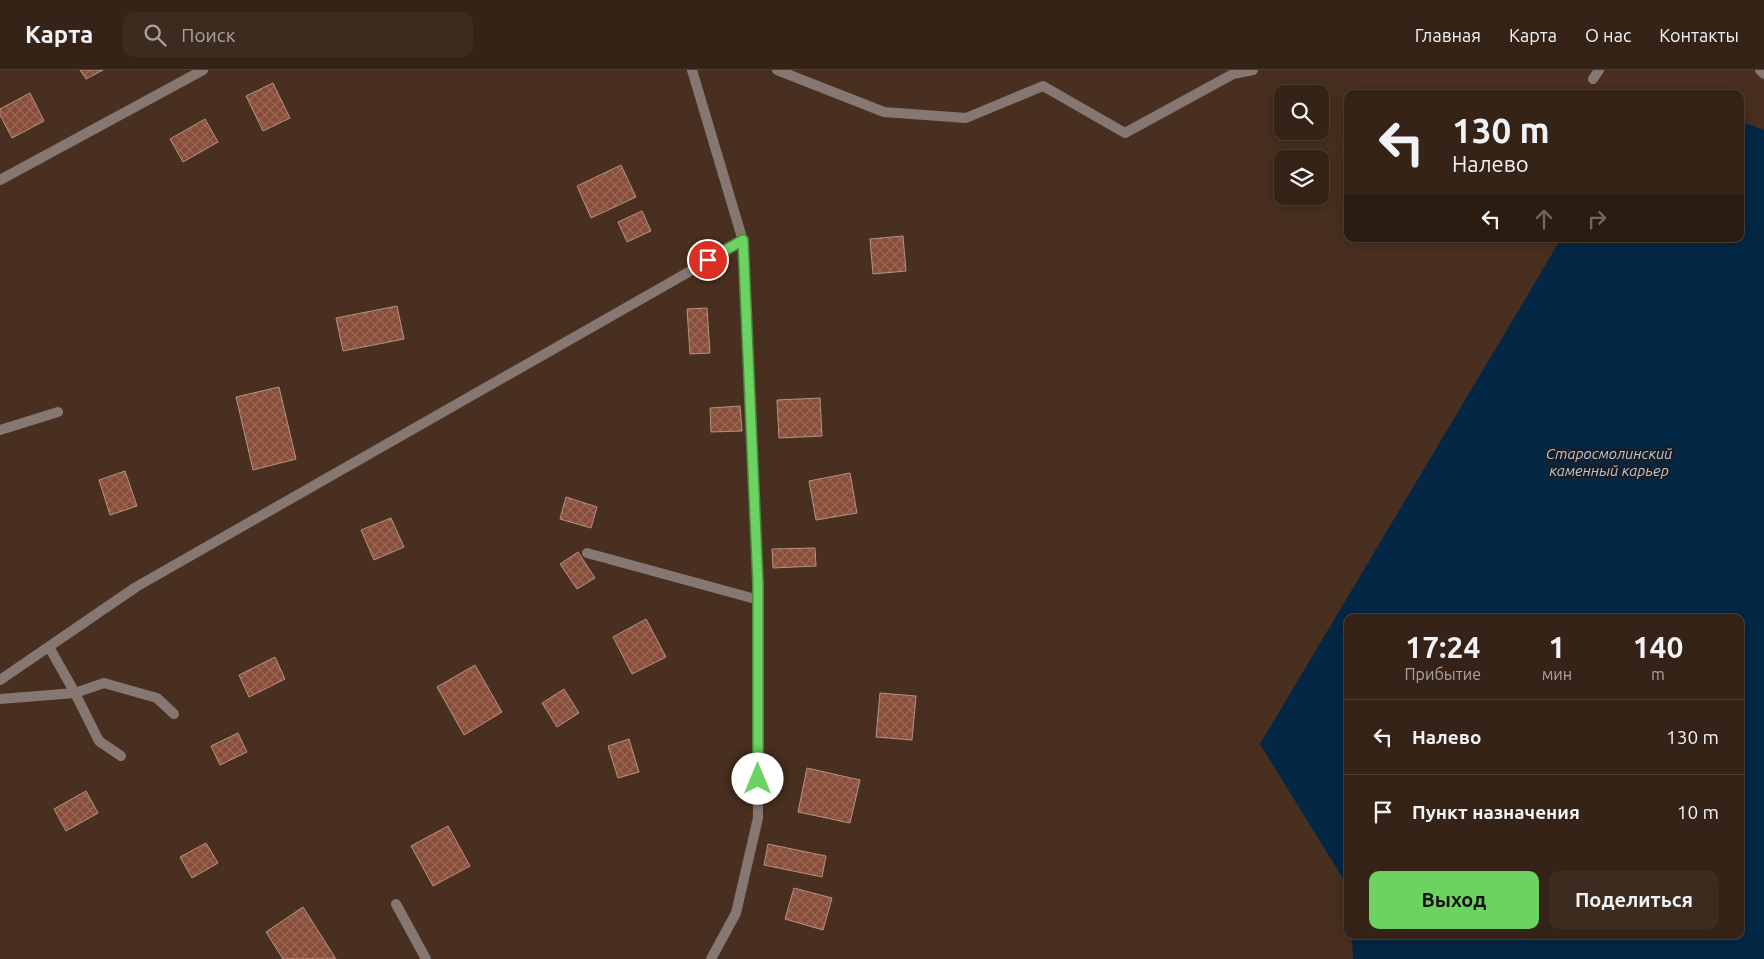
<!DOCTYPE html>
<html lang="ru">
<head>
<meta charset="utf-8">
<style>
  :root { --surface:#362317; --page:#3d2b20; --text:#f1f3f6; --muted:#aaa4a1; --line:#504036; --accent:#6cd362 }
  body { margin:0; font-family:Ubuntu,sans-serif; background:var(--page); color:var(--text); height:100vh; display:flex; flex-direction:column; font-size:19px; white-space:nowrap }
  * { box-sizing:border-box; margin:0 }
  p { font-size:16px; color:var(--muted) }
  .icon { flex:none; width:28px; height:28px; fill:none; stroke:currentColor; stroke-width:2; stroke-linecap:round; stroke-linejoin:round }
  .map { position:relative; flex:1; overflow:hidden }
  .drawer { position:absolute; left:1344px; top:544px; width:400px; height:325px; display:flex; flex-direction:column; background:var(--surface); border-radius:10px; box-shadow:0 2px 12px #0003,0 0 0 1px var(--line) }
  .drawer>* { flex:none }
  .top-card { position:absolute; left:1344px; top:20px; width:400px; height:152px; border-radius:10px; box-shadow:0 2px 12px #0003,0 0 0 1px var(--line); background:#362317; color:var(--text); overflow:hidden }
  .fabs { position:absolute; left:1274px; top:15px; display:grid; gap:10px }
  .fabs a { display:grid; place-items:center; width:55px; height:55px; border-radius:10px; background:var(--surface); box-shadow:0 2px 12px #0003,0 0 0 1px var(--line); font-size:25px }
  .pin { position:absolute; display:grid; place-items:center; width:42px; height:42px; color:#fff; margin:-21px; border:2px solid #fff; border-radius:50%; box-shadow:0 1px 5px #0007 }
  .me { position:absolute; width:55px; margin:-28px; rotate:0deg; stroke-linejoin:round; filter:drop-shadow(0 0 4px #0008) }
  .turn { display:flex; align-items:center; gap:18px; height:105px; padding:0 25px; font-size:22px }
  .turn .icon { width:65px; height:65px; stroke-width:2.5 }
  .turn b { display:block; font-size:35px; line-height:42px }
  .lanes { display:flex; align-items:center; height:48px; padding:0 25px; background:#0003; justify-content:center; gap:25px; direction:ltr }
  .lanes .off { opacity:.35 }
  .eta { display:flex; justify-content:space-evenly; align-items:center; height:85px; text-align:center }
  .eta b { font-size:30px; font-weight:700; line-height:35px }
  .cta { display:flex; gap:10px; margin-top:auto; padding:10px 25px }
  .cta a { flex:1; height:58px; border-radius:10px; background:var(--accent); color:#111; font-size:20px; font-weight:700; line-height:58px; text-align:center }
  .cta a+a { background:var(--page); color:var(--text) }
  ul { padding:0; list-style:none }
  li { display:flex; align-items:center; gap:15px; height:75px; padding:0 25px; border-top:1px solid var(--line) }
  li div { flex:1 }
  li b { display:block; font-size:19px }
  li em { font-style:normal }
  header { display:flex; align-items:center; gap:30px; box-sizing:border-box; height:70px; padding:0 25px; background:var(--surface); border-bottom:1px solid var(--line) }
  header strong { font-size:24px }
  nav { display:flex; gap:28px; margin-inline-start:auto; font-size:18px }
  .search { width:350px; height:45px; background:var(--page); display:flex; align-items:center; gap:12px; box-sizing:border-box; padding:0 18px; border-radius:10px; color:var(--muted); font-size:19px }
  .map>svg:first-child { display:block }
  .water { fill:#032745 }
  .building { fill:url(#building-cross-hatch); stroke:#b49286 }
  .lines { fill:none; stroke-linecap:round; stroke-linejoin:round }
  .service { stroke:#867772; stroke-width:10 }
  .minor { stroke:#867772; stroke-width:10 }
  .route-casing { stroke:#468940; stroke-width:12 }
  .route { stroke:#6cd362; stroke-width:9 }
  .labels { text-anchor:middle; stroke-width:4; stroke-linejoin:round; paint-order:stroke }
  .water-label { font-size:15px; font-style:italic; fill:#a4cbf3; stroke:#251a13 }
</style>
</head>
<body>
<header>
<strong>Карта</strong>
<div class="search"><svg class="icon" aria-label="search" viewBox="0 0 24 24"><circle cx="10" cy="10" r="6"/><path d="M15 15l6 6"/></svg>Поиск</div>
<nav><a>Главная</a><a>Карта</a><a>О нас</a><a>Контакты</a></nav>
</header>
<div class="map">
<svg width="1764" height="889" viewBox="0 0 1764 889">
  <defs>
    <pattern id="building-cross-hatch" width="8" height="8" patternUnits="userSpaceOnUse" patternTransform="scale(1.25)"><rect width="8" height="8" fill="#894e39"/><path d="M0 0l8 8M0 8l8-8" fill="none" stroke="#9b6856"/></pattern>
  </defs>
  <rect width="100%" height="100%" fill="#482f1f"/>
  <!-- water -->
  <path class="water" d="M 1748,54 L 1764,60 L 1764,889 L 1353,889 L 1352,865 L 1740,865 L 1740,548 L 1348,548 L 1347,815 L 1260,674 L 1561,169 L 1740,169 L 1740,55 Z"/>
  <!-- building -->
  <g class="building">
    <path d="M 80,0 L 103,0 L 86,9 Z"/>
    <path d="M 273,13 L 290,48 L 263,61 L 246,26 Z"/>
    <path d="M 30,23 L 44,51 L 12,68 L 0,45 L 0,39 Z"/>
    <path d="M 205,49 L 218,72 L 183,92 L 170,69 Z"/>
    <path d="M 621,95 L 636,127 L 591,148 L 577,116 Z"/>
    <path d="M 642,141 L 651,161 L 627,172 L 618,152 Z"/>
    <path d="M 903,166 L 906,201 L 873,204 L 870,169 Z"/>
    <path d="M 397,236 L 404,269 L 343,281 L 336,248 Z"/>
    <path d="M 707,238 L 710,283 L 690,284 L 687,239 Z"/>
    <path d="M 279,317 L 296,389 L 253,400 L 236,327 Z"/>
    <path d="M 820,328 L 822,366 L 779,368 L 777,330 Z"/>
    <path d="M 740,336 L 742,361 L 711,362 L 710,338 Z"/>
    <path d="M 125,401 L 137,436 L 110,445 L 99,410 Z"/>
    <path d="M 850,403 L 857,443 L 816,450 L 809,411 Z"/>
    <path d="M 566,427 L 597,437 L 591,458 L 560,449 Z"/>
    <path d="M 391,448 L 404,477 L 374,490 L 361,460 Z"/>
    <path d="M 815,478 L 816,496 L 773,498 L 772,479 Z"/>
    <path d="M 578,482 L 595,508 L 577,519 L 560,494 Z"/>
    <path d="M 646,549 L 666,587 L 632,604 L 613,567 Z"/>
    <path d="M 275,587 L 285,609 L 249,627 L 239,605 Z"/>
    <path d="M 475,595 L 502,642 L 464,665 L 437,617 Z"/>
    <path d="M 564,619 L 579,643 L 557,657 L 542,633 Z"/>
    <path d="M 880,623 L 916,626 L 912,670 L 876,667 Z"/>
    <path d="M 238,663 L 247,682 L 220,695 L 211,676 Z"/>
    <path d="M 629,669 L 639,702 L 618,708 L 608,676 Z"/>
    <path d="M 807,698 L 860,710 L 850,753 L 798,742 Z"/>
    <path d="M 86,721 L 98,743 L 66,761 L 54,739 Z"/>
    <path d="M 448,756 L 470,796 L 433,816 L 411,776 Z"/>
    <path d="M 206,773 L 218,793 L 192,808 L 180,787 Z"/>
    <path d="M 768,774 L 826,786 L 822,807 L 764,795 Z"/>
    <path d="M 794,818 L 832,828 L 823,860 L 785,849 Z"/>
    <path d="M 303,837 L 336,889 L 283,889 L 266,862 Z"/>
  </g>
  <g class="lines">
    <!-- service -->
    <g class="service">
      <path d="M 1760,0 L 1764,4"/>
      <path d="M 1593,9 L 1599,0"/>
      <path d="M 0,360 L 58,342"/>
      <path d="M 587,483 L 759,530"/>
      <path d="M 49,577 L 75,623 L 99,671 L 121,686"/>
      <path d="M 0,629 L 75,623 L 104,613 L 157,628 L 174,644"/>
      <path d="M 396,834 L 426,889"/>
    </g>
    <!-- minor -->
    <g class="minor">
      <path d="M 692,0 L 743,171 L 758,514 L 758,748 L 736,843 L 711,889"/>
      <path d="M 777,0 L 884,42 L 966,48 L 1043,16 L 1125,63 L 1233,4 L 1253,0"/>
      <path d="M 0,110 L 203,0"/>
      <path d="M 0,610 L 136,517 L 743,171"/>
    </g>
  </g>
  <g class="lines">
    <defs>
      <path id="route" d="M 708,190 L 743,170 L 758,514 L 758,709"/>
    </defs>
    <!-- route casing -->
    <use href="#route" class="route-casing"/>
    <!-- route -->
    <use href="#route" class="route"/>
  </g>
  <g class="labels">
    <!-- water labels -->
    <g class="water-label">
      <text x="1609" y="389">Старосмолинский<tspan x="1609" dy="17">каменный карьер</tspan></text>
    </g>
  </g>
</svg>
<div class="fabs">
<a><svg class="icon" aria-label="search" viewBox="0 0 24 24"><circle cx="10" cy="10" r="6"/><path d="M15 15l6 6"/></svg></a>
<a><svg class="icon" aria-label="layers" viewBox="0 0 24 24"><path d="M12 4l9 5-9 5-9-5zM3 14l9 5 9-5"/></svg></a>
</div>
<div class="pin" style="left:708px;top:190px;background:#d93025"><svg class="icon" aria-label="arrive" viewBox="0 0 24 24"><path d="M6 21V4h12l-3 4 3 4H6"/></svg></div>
<svg class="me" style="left:758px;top:709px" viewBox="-20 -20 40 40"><circle r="19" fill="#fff"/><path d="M0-13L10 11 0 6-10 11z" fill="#6cd362"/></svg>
<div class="top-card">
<div class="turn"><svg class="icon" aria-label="left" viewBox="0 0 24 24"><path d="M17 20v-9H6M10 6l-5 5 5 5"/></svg><div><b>130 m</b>Налево</div></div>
<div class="lanes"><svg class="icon" aria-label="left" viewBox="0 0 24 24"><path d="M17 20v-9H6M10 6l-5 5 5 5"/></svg><svg class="icon off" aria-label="ahead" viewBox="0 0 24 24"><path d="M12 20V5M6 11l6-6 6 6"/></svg><svg class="icon off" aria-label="right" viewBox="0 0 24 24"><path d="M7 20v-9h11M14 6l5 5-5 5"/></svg></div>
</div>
<section class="drawer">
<div class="eta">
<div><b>17:24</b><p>Прибытие</p></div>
<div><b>1</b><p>мин</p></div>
<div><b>140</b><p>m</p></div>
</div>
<ul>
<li><svg class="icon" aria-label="left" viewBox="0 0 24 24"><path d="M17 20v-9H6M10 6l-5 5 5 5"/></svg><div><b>Налево</b></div><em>130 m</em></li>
<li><svg class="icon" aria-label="arrive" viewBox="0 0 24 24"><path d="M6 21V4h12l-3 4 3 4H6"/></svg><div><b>Пункт назначения</b></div><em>10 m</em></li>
</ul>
<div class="cta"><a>Выход</a><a>Поделиться</a></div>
</section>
</div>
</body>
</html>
